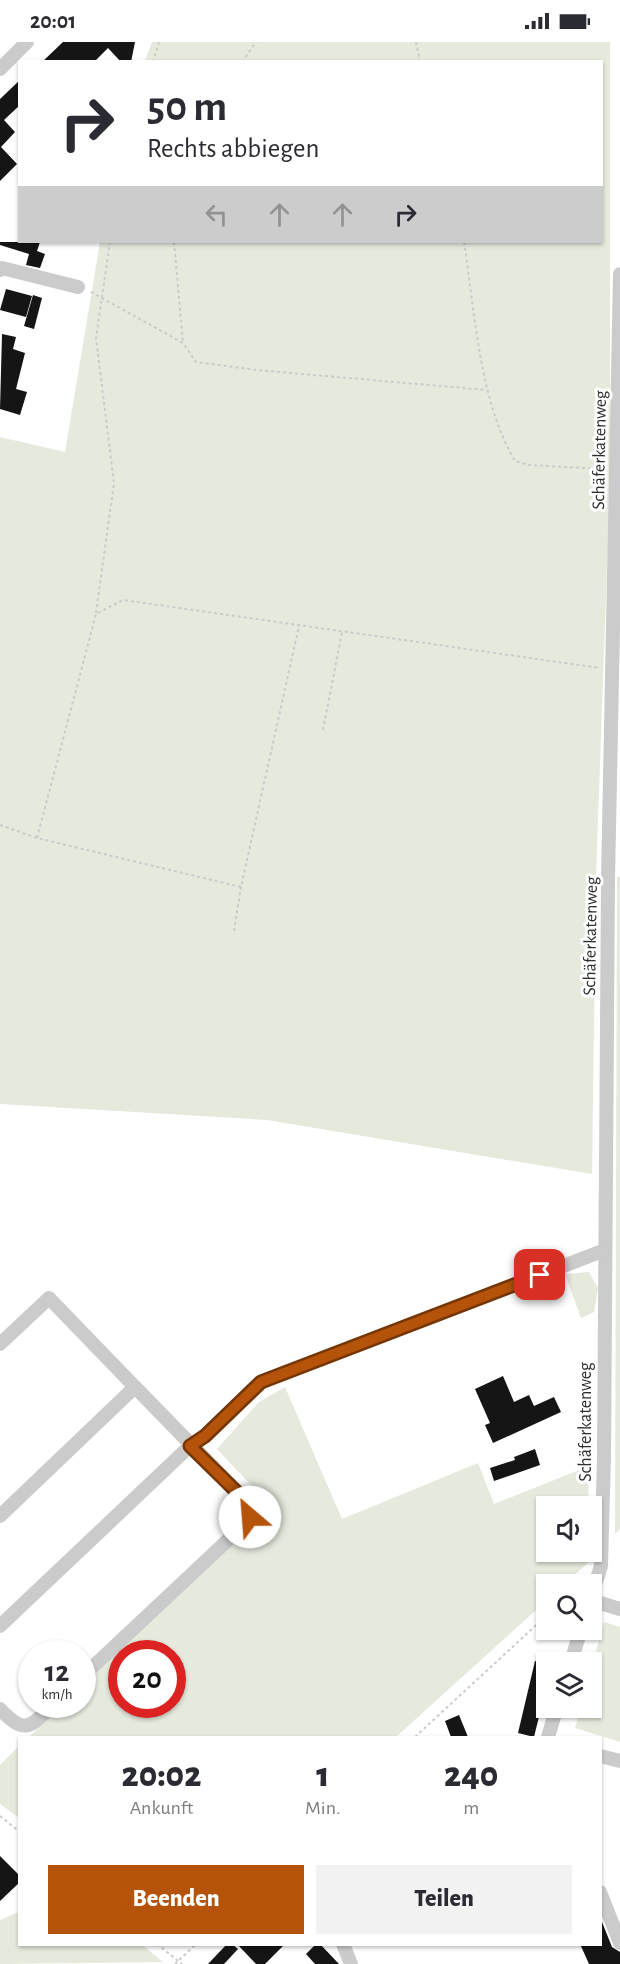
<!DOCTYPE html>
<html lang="de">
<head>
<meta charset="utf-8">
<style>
  :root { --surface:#fff; --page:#f2f2f3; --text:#2b2b33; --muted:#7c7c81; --accent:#b45309 }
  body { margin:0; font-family:"Alegreya Sans",sans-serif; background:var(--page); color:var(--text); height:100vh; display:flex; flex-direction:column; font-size:22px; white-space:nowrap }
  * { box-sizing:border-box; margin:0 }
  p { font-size:20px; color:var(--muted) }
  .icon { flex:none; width:33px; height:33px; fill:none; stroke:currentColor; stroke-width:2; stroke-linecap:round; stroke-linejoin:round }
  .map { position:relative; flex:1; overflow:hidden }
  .side { position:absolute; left:18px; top:1694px; width:584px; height:210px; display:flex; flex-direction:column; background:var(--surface); border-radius:0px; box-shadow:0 2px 4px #0004 }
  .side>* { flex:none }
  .top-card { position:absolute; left:18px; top:18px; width:585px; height:183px; border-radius:0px; box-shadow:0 2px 4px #0004; background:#fff; color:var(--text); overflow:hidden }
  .controls { position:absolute; left:536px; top:1454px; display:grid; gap:12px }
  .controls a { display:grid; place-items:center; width:66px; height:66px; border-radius:0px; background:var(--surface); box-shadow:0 2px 4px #0004; font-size:30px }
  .speed { position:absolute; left:18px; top:1598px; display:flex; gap:12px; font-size:30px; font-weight:700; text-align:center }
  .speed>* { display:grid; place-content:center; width:78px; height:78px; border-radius:50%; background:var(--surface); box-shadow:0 2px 4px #0004; line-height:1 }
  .speed small { font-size:15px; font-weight:400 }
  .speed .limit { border:9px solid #d22; background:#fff; color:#111 }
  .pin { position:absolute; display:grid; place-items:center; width:51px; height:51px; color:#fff; margin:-26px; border-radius:12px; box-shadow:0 3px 9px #0006 }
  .me { position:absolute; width:66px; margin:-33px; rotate:333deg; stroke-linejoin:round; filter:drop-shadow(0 0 4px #0008) }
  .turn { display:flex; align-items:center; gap:21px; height:126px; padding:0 30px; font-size:27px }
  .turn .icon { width:78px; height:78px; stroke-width:2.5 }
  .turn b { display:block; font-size:42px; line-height:51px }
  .lanes { display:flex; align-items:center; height:57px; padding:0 30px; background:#0003; justify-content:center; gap:30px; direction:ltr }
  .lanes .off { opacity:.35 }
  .eta { display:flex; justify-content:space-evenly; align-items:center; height:102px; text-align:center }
  .eta b { font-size:36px; font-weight:800; line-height:42px }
  .primary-button { display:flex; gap:12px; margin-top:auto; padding:12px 30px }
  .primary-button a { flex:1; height:69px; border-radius:0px; background:var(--accent); color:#fff; font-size:24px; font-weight:800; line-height:69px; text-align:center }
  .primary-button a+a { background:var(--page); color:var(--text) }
  .status { display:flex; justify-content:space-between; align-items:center; height:42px; padding:0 30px; background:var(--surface); direction:ltr }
  .status svg { height:16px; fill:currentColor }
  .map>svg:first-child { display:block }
  .green { fill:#e5eadd; fill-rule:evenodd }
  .building { fill:#151515 }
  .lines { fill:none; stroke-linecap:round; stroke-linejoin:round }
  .path { stroke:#cbcbcb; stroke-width:2; stroke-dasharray:3 3; stroke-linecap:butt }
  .minor { stroke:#cbcbcb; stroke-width:14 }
  .route-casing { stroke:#753606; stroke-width:15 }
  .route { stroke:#b45309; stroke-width:10 }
  .labels { text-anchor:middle; stroke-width:6; stroke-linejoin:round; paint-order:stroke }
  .street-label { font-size:18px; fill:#2e2e2e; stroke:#fff }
</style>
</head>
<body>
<div class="status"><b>20:01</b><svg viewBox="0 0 49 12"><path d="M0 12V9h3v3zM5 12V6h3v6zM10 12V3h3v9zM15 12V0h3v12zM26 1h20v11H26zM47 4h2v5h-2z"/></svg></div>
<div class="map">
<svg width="620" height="1922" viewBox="0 0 620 1922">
  <rect width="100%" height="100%" fill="#fff"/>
  <!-- green -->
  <g class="green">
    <path d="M 152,0 L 610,0 L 610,442 L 596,834 L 592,1132 L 267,1078 L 0,1062 L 0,395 L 65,410 L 100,200 L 602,200 L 602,20 L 145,19 Z"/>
    <path d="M 617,835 L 620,835 L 620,1487 L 615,1492 Z"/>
    <path d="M 589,1230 L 598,1246 L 594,1270 L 581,1276 L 565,1232 Z"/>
    <path d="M 285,1345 L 342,1477 L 478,1421 L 494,1462 L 589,1424 L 588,1464 L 546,1464 L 546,1509 L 587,1509 L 588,1521 L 564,1542 L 546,1542 L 546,1559 L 396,1695 L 29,1695 L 64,1662 L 82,1662 L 83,1644 L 271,1464 L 217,1407 L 259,1360 ZM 122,1611 L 172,1611 L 172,1662 L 122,1662 Z"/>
    <path d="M 604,1580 L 620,1585 L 620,1700 L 575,1686 L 581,1665 L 591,1665 L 591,1628 Z"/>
    <path d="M 19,1704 L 19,1776 L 0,1762 L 0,1723 Z"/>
    <path d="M 19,1870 L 20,1902 L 141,1902 L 163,1920 L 0,1922 L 0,1878 Z"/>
  </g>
  <!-- building -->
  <g class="building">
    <path d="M 63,0 L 135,0 L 131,20 L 121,20 L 108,6 L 94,20 L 42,20 Z"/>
    <path d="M 20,38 L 20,63 L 4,78 L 15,90 L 1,105 L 17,122 L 0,139 L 0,57 Z"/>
    <path d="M 0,200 L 40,200 L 37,209 L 45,212 L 40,226 L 26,223 L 29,212 L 0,203 Z"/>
    <path d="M 6,247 L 32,254 L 26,275 L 0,268 Z"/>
    <path d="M 33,253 L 42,256 L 34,287 L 24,284 Z"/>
    <path d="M 2,292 L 16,295 L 13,307 L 25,311 L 16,347 L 27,350 L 20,373 L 0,367 Z"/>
    <path d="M 503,1334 L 514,1360 L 529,1353 L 534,1364 L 554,1355 L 561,1370 L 493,1401 L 485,1383 L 490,1381 L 475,1347 Z"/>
    <path d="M 535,1407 L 540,1423 L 494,1439 L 490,1426 L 515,1418 L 514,1415 Z"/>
    <path d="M 535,1619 L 546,1621 L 546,1646 L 534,1695 L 518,1691 Z"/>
    <path d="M 459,1673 L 468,1695 L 451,1695 L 445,1679 Z"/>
    <path d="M 0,1814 L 20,1834 L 20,1840 L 0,1859 Z"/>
    <path d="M 602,1880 L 612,1905 L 620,1910 L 620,1922 L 589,1922 L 580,1902 L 600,1902 L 600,1881 Z"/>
    <path d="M 227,1902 L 232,1902 L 238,1907 L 224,1922 L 208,1922 Z"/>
    <path d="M 237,1902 L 285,1902 L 265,1922 L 256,1922 Z"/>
    <path d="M 316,1902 L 320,1902 L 339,1922 L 315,1922 L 306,1912 Z"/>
  </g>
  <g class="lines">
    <!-- path -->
    <g class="path">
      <path d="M 416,0 L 420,20"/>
      <path d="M 153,20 L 159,0"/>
      <path d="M 242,20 L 256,0"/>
      <path d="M 174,200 L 183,301"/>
      <path d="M 464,200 C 475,270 479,358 515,419 L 529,423 L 602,427"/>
      <path d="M 91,250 L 183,301 L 196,320 L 256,328 L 487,348"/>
      <path d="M 96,571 L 114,441 L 96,296 L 110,200"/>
      <path d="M 323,688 L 342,590"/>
      <path d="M 0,783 L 37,796 L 241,845 L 299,584"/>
      <path d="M 37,796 L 96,572 L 123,558 L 600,626"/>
      <path d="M 234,889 L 241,845"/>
      <path d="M 415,1695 L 546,1574"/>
      <path d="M 0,1774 L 20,1790"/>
      <path d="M 157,1902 L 182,1922"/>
      <path d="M 175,1922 L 196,1902"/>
    </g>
    <!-- minor -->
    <g class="minor">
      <path d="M 0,27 L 27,0"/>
      <path d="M 0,228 L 2,226 L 78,245"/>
      <path d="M 0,1302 L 49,1256 L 135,1345"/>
      <path d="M 0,1474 L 135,1345 L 248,1461 L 250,1475 L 244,1483 L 82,1635"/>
      <path d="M 591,1555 L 601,1524 L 604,1415 L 608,837 L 620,232"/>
      <path d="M 591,1558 L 620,1567"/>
      <path d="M 0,1584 L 190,1404 L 205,1394 L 261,1340 L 605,1208"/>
      <path d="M 571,1620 L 581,1587"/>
      <path d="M 0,1667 C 26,1694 30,1685 54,1662"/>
      <path d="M 548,1695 L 557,1665"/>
      <path d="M 600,1714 L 620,1719"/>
      <path d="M 600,1850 L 620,1901"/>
      <path d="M 343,1902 L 351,1922"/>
    </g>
  </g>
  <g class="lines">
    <defs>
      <path id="route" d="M 250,1475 L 248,1461 L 190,1404 L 205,1394 L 261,1340 L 540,1233"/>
    </defs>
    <!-- route casing -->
    <use href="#route" class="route-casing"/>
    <!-- route -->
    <use href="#route" class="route"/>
  </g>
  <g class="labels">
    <!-- street labels -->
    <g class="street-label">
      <text transform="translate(599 408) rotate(-89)" y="6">Schäferkatenweg</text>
      <text transform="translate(590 894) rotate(-89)" y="6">Schäferkatenweg</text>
      <text transform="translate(585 1380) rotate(-90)" y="6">Schäferkatenweg</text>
    </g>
  </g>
</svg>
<div class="controls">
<a><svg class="icon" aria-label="sound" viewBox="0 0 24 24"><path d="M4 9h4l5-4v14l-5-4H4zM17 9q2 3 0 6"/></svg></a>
<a><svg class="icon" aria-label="search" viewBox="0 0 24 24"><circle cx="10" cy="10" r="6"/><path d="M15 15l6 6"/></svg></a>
<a><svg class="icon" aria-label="layers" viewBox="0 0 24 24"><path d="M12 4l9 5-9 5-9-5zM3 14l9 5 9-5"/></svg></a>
</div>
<div class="speed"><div>12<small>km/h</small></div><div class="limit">20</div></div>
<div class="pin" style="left:540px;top:1233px;background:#d93025"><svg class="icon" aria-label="arrive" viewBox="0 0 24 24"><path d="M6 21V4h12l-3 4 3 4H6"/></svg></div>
<svg class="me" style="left:250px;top:1475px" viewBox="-20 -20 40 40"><circle r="19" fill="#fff"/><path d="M0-13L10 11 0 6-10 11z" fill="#b45309"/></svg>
<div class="top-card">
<div class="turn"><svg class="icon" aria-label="right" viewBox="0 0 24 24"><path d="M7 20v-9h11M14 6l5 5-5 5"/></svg><div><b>50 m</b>Rechts abbiegen</div></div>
<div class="lanes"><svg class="icon off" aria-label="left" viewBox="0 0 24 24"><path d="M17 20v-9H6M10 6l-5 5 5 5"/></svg><svg class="icon off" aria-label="ahead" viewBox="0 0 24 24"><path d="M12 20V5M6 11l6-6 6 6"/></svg><svg class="icon off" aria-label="ahead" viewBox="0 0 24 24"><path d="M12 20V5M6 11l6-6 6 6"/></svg><svg class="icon" aria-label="right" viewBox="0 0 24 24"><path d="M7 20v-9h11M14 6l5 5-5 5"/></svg></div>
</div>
<section class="side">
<div class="eta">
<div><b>20:02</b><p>Ankunft</p></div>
<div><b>1</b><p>Min.</p></div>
<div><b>240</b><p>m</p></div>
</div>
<div class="primary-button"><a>Beenden</a><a>Teilen</a></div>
</section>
</div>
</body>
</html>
